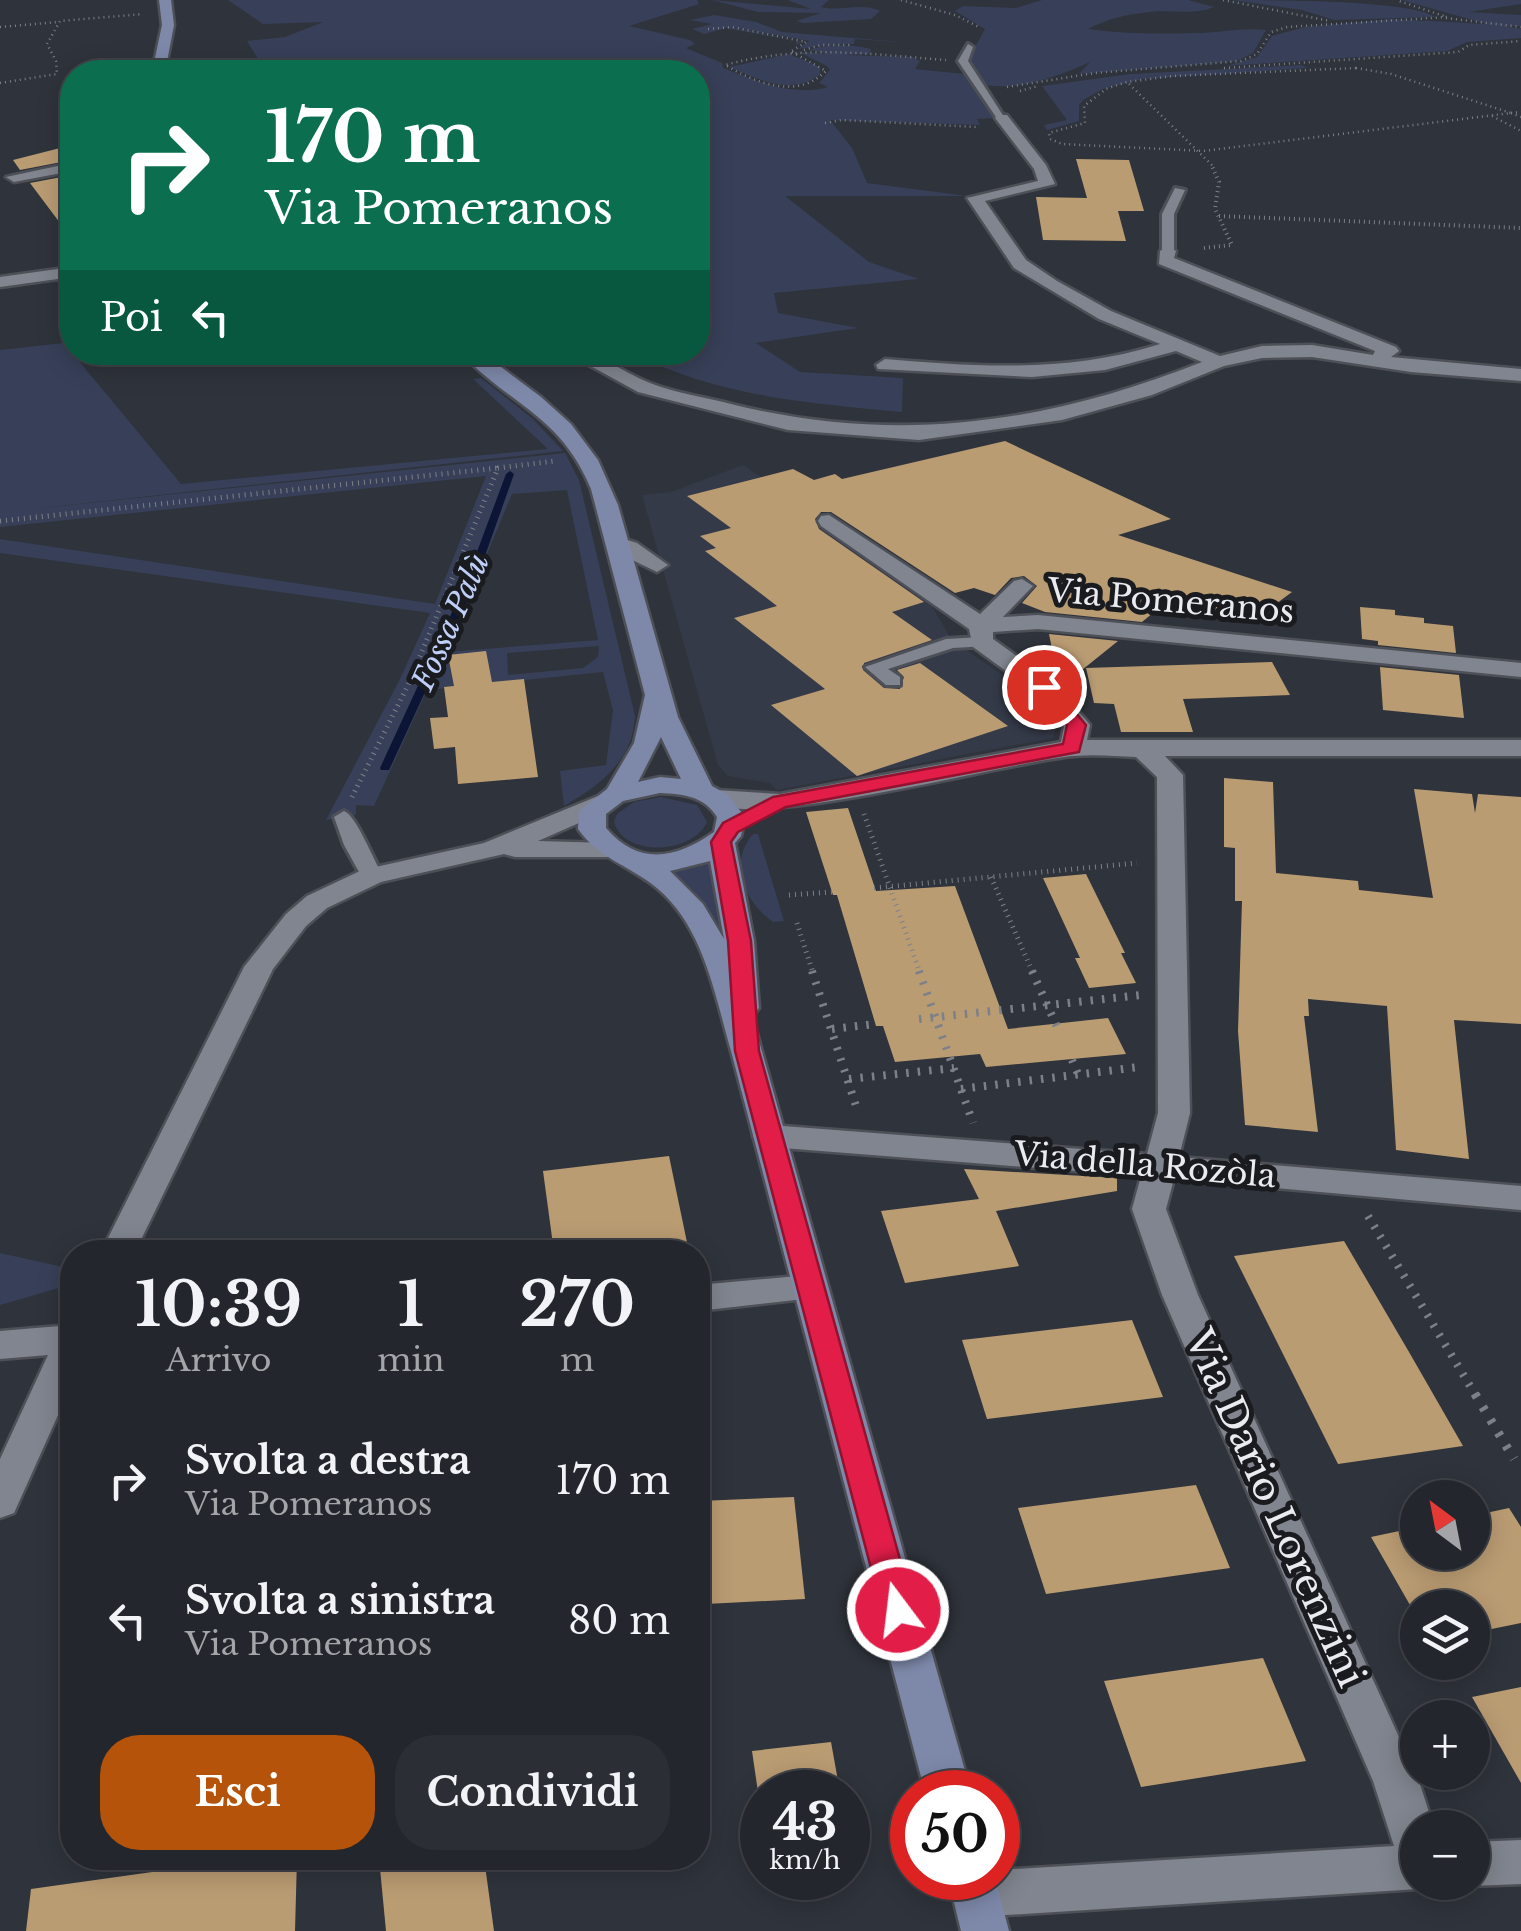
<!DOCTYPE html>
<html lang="it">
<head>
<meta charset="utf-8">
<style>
  :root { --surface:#23262c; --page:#2b2e34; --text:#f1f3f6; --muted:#a3a5a9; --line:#404348; --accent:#b45309 }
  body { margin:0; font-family:"Libre Baskerville",serif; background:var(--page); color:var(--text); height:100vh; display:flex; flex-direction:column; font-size:38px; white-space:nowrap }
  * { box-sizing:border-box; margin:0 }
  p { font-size:32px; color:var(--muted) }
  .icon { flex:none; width:55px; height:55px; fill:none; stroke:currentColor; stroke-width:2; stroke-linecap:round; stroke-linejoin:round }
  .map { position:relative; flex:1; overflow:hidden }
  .details { position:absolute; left:60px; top:1240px; width:650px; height:630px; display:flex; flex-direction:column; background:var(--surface); border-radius:40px; box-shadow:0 5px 25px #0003,0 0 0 2px var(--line) }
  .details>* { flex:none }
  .guide { position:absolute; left:60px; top:60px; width:650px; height:305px; border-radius:40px; box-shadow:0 5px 25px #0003,0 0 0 2px var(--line); background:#0b6e4f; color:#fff; overflow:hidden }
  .needle { width:65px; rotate:328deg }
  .tools { position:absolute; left:1400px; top:1480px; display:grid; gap:20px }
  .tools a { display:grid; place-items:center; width:90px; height:90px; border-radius:50%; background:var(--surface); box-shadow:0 5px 25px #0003,0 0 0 2px var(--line); font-size:50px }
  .speed { position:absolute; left:740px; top:1770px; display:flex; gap:20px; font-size:50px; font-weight:700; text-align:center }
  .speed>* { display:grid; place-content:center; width:130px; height:130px; border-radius:50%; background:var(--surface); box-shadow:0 5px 25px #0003,0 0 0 2px var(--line); line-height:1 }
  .speed small { font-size:25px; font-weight:400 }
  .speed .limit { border:15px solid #d22; background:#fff; color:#111 }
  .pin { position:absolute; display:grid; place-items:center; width:85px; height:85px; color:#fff; margin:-42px; border:5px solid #fff; border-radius:50%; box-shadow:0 2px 10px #0007 }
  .me { position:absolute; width:110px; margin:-55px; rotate:345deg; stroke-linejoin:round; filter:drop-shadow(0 0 8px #0008) }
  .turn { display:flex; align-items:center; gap:35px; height:210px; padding:0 40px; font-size:45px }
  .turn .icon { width:130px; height:130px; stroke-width:2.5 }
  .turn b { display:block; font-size:70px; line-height:85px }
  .then { display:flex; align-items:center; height:95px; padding:0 40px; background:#0003; gap:20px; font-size:38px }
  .eta { display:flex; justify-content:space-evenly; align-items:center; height:170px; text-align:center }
  .eta b { font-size:60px; font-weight:700; line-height:70px }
  .action { display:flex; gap:20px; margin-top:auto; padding:20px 40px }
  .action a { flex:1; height:115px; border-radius:40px; background:var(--accent); color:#fff; font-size:40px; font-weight:700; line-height:115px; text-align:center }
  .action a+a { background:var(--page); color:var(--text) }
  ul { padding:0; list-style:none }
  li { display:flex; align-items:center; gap:30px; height:140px; padding:0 40px }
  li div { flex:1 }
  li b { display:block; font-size:38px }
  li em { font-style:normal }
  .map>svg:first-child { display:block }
  .built { fill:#353a49 }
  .green { fill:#374058; fill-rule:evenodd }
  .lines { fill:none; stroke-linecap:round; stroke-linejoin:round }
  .stream { fill:#0c1536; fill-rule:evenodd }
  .building { fill:#ba9c73 }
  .lane-casing { stroke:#4e5058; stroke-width:6 }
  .street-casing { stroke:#4e5058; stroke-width:5 }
  .secondary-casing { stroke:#4e5058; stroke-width:5 }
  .path-far4 { stroke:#7d8087; stroke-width:2.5; stroke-dasharray:1 4; stroke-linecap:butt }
  .path-far3 { stroke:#7d8087; stroke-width:4; stroke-dasharray:1 4; stroke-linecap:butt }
  .path-far2 { stroke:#7d8087; stroke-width:5; stroke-dasharray:1 5; stroke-linecap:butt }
  .path-far1 { stroke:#7d8087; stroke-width:8; stroke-dasharray:2.5 9; stroke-linecap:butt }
  .path { stroke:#7d8087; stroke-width:9; stroke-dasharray:4 11; stroke-linecap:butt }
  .lane { fill:#81858f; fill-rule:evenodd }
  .street { fill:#81858f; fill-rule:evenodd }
  .secondary { fill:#7e89aa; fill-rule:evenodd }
  .route { fill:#e11d48; stroke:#92132f; stroke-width:2.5 }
  .labels { text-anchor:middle; stroke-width:10; stroke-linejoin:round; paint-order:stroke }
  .far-water-label { font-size:30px; font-style:italic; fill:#c0cff7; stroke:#191b1f }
  .street-label { font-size:32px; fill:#e9ebf1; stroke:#191b1f }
  .near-street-label { font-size:38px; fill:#e9ebf1; stroke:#191b1f }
</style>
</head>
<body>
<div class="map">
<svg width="1521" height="1931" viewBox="0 0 1521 1931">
  <rect width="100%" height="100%" fill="#2f333b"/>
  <!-- built -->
  <path class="built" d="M 743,465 L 818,515 L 817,522 L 929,601 L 951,639 L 1001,674 L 1057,725 L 1053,738 L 777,790 L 770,783 L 728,776 L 718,765 L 642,495 L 671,492 Z"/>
  <!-- green -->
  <g class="green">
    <path d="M 228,0 L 697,0 L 699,4 L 629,26 L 690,40 L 695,44 L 686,48 L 722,63 L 723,68 C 757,81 792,97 828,87 L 819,83 L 830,70 L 827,66 L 799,52 L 828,54 L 809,50 C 827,43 854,45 871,49 L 870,54 L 845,55 L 912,57 L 920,61 L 915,69 L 964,74 L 995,118 L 977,119 L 980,125 L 830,120 L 852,148 L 867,183 L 967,196 L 785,196 L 869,262 L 919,279 L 774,293 L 778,313 L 858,328 L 756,343 L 800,372 L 903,378 L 902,412 C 809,403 718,397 633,353 L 698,352 L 698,72 L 266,72 L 247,41 L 285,37 L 323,22 L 263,24 Z"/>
    <path d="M 712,0 L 811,9 L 788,0 L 829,0 L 821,7 C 841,12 863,2 880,11 L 871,19 L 803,23 L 796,21 L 821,13 L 758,12 Z"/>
    <path d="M 1042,0 L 1188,0 L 1214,7 C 1193,16 1172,9 1150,12 C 1129,14 1106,19 1088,29 C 1123,34 1158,34 1193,33 C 1219,33 1240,27 1266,30 L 1253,53 L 1237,61 L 1079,74 L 1090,62 C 1059,76 1020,91 984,85 L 968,60 L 985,29 L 955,11 L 963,6 L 1016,8 Z"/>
    <path d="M 1232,0 C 1271,0 1413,0 1435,17 L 1334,20 L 1302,10 Z"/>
    <path d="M 1401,0 L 1521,0 L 1521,4 L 1469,12 L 1521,15 L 1521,26 L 1505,26 L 1521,29 L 1521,38 L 1467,42 L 1447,51 L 1226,66 L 1257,57 L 1272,36 L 1305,27 L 1392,19 L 1487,24 Z"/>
    <path d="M 714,15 L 756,22 L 782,32 L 913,43 L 855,39 L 854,44 C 834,44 817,46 798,49 L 809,41 L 726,26 L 802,42 L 795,45 L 798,41 L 726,28 L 704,34 L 692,29 L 712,24 L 690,20 Z"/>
    <path d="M 789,54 L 820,67 L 820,75 C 788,96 761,80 729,67 Z"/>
    <path d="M 1301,65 L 1308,68 L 1142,79 L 1103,89 L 1083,100 L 1079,105 L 1079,121 L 1047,130 L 1044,125 L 1067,120 L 1042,86 L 1131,74 Z"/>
    <path d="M 64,343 L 181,484 L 548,449 L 473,379 L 481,378 L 533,419 L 563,451 L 22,510 L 565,453 L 579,480 L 635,716 C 633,761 600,785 564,806 L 560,771 L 606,765 L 613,710 L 603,672 L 427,690 L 374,806 L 356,805 L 356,815 L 326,820 L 400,679 L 430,613 L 0,553 L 0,539 L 435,604 L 486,476 L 0,527 L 0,350 ZM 567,490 L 598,640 L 446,652 L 512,494 ZM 599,646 L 598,657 L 583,668 L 508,675 L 507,653 Z"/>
    <path d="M 661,797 L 697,805 L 707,822 C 693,854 624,858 614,822 L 617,814 L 634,802 Z"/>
    <path d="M 753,834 L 758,834 L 784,921 L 773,922 C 745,902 727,865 753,834 Z"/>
    <path d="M 710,863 L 724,935 L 719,935 L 693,890 L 671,871 Z"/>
    <path d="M 0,1253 L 72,1269 L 72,1278 L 59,1288 L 0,1305 Z"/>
  </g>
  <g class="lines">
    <!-- stream -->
    <path class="stream" d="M 510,471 L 514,474 L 475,584 L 390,768 L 389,770 L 381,770 L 380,768 L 465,584 L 506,474 Z"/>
  </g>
  <!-- building -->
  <g class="building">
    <path d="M 72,145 L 72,160 L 20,170 L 13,160 Z"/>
    <path d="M 1076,159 L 1129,160 L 1144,211 L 1118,211 L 1126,241 L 1043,240 L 1036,197 L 1087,198 Z"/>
    <path d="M 72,175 L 72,239 L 30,183 Z"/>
    <path d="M 1005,441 L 1171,519 L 1118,535 L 1292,592 L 1253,621 L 1236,620 L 1171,598 L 1142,622 L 1045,612 L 1022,603 L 1037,586 L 1024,576 L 1011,578 L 995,595 L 974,588 L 955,593 L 831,512 L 821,512 L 815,519 L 819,529 L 924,602 L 892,612 L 932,640 L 864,663 L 863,670 L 884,688 L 900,689 L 904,677 L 897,670 L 920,663 L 1008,726 L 857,776 L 771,705 L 825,689 L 734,618 L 777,606 L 705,551 L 716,548 L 700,536 L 731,528 L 687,496 L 793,469 L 814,480 L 835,474 L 842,479 Z"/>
    <path d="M 1360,607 L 1395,610 L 1395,615 L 1424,618 L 1424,623 L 1453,626 L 1456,653 L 1378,645 L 1378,641 L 1362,639 Z"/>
    <path d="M 1049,634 L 1118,641 L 1077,674 L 1057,674 Z"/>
    <path d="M 486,651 L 492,682 L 524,679 L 538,777 L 458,784 L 455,747 L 434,749 L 430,718 L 448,717 L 444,687 L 454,686 L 448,655 Z"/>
    <path d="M 1272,662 L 1290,695 L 1183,699 L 1193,732 L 1121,732 L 1114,704 L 1094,703 L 1086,668 Z"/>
    <path d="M 1380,667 L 1459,675 L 1464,718 L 1383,710 Z"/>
    <path d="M 1224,778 L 1273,782 L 1276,873 L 1358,881 L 1359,890 L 1433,898 L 1414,789 L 1472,794 L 1475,813 L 1478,794 L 1521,797 L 1521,1024 L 1454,1020 L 1469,1159 L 1396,1150 L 1387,1006 L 1308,999 L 1309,1016 L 1304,1016 L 1318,1132 L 1245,1125 L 1238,1031 L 1242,901 L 1235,901 L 1235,848 L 1224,847 Z"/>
    <path d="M 848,808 L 876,891 L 955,886 L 1008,1029 L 1108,1018 L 1126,1054 L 986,1067 L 980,1054 L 895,1062 L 883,1026 L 876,1026 L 837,895 L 833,895 L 806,812 Z"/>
    <path d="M 1086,874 L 1125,953 L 1121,953 L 1136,983 L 1089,988 L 1075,958 L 1080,958 L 1043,878 Z"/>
    <path d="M 669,1156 L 689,1252 L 554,1252 L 543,1171 Z"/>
    <path d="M 964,1169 L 1117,1178 L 1117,1191 L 996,1211 L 1019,1266 L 905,1283 L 881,1211 L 979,1199 Z"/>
    <path d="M 1344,1241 L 1409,1352 L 1463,1446 L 1338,1464 L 1234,1256 Z"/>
    <path d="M 1132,1320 L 1163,1397 L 987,1419 L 962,1340 Z"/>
    <path d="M 1196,1485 L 1230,1568 L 1046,1594 L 1018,1508 Z"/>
    <path d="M 794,1497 L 805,1599 L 706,1604 L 700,1501 Z"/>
    <path d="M 1509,1508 L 1521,1527 L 1521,1623 L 1472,1633 L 1472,1608 L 1421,1608 L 1418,1601 L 1418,1619 L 1371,1537 L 1418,1527 L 1418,1552 L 1472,1552 L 1472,1516 Z"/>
    <path d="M 1263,1658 L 1306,1761 L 1141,1787 L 1104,1681 Z"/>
    <path d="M 1521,1687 L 1521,1783 L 1472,1697 Z"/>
    <path d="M 831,1742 L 840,1792 L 758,1792 L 752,1751 Z"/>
    <path d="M 252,1858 L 297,1858 L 295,1931 L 26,1931 L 31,1889 Z"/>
    <path d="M 379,1858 L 484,1858 L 494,1931 L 386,1931 Z"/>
  </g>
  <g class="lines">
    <defs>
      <g id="lane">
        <path d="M 968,44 L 973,47 L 968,61 L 1006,120 L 998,120 L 958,61 Z"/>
        <path d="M 1175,188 L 1185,190 L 1174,214 L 1174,251 L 1168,255 L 1162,251 L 1162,214 Z"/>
        <path d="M 981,637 L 987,638 L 987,646 L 953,648 L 888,669 L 900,677 L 900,685 L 886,685 L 865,667 L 946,639 Z"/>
        <path d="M 344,811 C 356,815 374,861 383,876 L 380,881 L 364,881 L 344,845 L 334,817 Z"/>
      </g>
      <g id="street">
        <path d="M 997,115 L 1007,115 L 1046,165 L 1055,184 L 985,201 L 1026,260 L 1057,281 L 1111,311 L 1220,356 L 1262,346 L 1312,345 L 1373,355 L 1375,351 L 1159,264 L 1160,251 L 1168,246 L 1176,251 L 1174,258 L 1396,347 L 1399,351 L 1391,357 L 1521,369 L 1521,381 L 1411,372 L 1312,357 L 1262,358 L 1224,366 L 1152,395 L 1062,420 L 919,440 L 788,430 L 638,392 L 565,352 C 601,352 618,370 650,383 C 675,393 705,397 731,404 C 897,445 1045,424 1202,362 L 1176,351 L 1105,370 L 1032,377 L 878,369 L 876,365 L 885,359 C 977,367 1070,373 1160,344 L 1099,319 L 1014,268 L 967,198 L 1038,181 L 1034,169 L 995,118 Z"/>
        <path d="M 72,163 L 72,171 L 14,182 L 6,177 Z"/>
        <path d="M 72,267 L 72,277 L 0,287 L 0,277 Z"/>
        <path d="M 829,515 L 980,614 L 1014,581 L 1022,579 L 1033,586 L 1003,617 L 1038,615 L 1521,663 L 1521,677 L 1038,629 L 993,632 L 993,639 L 1053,682 L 1086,720 L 1090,725 L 1087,740 L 1521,740 L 1521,756 L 1165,756 L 1183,775 L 1190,1113 L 1179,1157 L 1521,1186 L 1521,1210 L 1174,1179 L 1166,1209 L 1198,1295 L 1419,1781 L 1434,1828 L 1418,1828 L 1418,1882 L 1435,1883 L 1418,1889 L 976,1917 L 959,1910 L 952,1894 L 959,1878 L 998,1878 L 998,1870 L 1394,1846 L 1373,1781 L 1162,1295 L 1132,1209 L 1141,1176 L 770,1147 L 758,1144 L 753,1136 L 758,1128 L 770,1125 L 1147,1154 L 1158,1113 L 1157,777 L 1136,757 C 1116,756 1094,754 1074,756 C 1015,760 734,837 703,798 L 716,790 L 780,794 L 1061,742 L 1064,726 L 1035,692 L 973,647 L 969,629 L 821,526 L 818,521 L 821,516 Z"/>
        <path d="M 618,537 L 637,543 L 668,565 L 657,572 L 610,549 L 607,544 L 610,539 Z"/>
        <path d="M 603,794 L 613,796 L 616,802 L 613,808 L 538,841 L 608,843 L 622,851 L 618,857 L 515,857 L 504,854 L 381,882 L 327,908 L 306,926 L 273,969 L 135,1252 L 101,1252 L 244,967 L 286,914 L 307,896 L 362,870 L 484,843 Z"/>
        <path d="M 809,1275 L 822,1279 L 827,1288 L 822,1297 L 698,1311 L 698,1285 Z"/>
        <path d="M 72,1325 L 72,1384 L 14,1513 L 0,1518 L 0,1459 L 48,1355 L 0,1359 L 0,1331 Z"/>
        <path d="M 1521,1840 L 1521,1884 L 1472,1886 L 1463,1882 L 1472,1882 L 1472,1842 Z"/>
      </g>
      <g id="secondary">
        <path d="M 159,0 L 171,0 L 174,25 L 165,72 L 152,72 L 162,25 Z"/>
        <path d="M 460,352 L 481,352 L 541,397 L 571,424 L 598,460 L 618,505 L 678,717 L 712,786 L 728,795 L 745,817 L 741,836 L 735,843 L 754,941 L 759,1008 L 752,1016 L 971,1792 L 925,1792 L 731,1051 C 715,996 704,928 658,889 C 631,866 599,859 578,829 L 579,811 L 607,789 L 634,743 L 645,695 L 591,489 C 560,414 509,405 460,352 ZM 661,737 L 681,779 L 660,777 L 638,782 ZM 660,793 C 683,794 704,796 717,817 L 714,832 C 677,858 639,867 606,828 L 606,814 L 623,801 ZM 710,861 L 724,939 L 703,904 L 670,871 Z"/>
        <path d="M 948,1878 L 995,1878 L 1009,1931 L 961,1931 Z"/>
      </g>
    </defs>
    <!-- lane casing -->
    <use href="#lane" class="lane-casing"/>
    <!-- street casing -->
    <use href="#street" class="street-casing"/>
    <!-- secondary casing -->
    <use href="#secondary" class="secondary-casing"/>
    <!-- path-far4 -->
    <g class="path-far4">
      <path d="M 901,0 L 955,15 L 979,27"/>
      <path d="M 1223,0 L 1330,21"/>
      <path d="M 1446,18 L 1521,27"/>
      <path d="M 0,27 L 59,22"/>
      <path d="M 708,29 L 732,27 L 806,42 L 792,51"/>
      <path d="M 804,50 L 821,45 L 851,45"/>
      <path d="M 792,52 L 826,71 C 797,100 756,83 725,65 C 804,44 867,54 946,60"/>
      <path d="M 1224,68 L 1458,52 L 1469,45 L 1521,41"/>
      <path d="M 1356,68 L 1391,74 L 1511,113 L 1203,151 L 1062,144 L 1050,139 L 1049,133 L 1085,123 L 1084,106 L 1106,89 L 1127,82 L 1173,76 Z"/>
      <path d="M 0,83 L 57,74 L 56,61 L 47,44 L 60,21 L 143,14"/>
      <path d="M 1129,84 L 1213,166"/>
      <path d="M 1007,87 L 1095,73 L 1241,61 L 1257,54 L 1271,32 L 1287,27 L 1447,17 L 1396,0"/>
      <path d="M 1020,91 L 1038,86"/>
      <path d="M 1511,113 L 1521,117"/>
      <path d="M 1511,113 L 1521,112"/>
      <path d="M 1492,116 L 1521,131"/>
      <path d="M 825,123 L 842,120 L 977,127"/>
    </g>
    <!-- path-far3 -->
    <g class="path-far3">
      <path d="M 1219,216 L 1521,228"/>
      <path d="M 1204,248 L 1232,245 L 1215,209 L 1219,182 L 1211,164"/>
    </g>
    <!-- path-far2 -->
    <g class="path-far2">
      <path d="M 0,521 L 498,468"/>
      <path d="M 352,797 L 408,685 L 498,468 L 555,461"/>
      <path d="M 864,814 L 920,973"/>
      <path d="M 991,877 L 1033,973"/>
      <path d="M 874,888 L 1137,863"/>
      <path d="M 789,895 L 832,892"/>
      <path d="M 797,923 L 813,973"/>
    </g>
    <!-- path-far1 -->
    <g class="path-far1">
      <path d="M 812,971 L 858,1112"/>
      <path d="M 919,971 L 973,1123"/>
      <path d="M 1032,971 L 1057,1027"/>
      <path d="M 919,1019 L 1141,995"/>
      <path d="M 832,1029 L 875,1024"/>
      <path d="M 1072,1060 L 1078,1074"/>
      <path d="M 849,1079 L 954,1068"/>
      <path d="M 961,1089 L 1139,1067"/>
      <path d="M 1368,1216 L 1476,1396"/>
    </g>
    <!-- path -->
    <path class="path" d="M 1475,1394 L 1514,1459"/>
    <!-- lane -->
    <use href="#lane" class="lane"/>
    <!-- street -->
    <use href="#street" class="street"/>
    <!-- secondary -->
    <use href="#secondary" class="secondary"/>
  </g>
  <!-- route -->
  <path class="route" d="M 1044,681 L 1051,683 L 1086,725 L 1079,752 L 786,807 L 738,832 L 731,842 L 751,941 L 759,1051 L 914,1610 L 909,1619 L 898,1623 L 887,1619 L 882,1610 L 735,1051 L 728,941 L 711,842 L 723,823 L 773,797 L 1063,744 L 1067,725 L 1035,687 Z"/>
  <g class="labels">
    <!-- far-water labels -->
    <g class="far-water-label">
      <text transform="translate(451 622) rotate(-66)" y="10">Fossa Palù</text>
    </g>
    <!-- street labels -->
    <g class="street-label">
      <text transform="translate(1171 601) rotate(5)" y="11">Via Pomeranos</text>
      <text transform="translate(1145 1165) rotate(5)" y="11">Via della Rozòla</text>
    </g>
    <!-- near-street labels -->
    <g class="near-street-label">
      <text transform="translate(1275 1508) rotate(66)" y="13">Via Dario Lorenzini</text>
    </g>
  </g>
</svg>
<div class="tools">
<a><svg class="needle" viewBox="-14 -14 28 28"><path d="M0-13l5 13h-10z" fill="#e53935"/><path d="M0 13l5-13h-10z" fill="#a3a5a9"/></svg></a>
<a><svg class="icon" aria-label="layers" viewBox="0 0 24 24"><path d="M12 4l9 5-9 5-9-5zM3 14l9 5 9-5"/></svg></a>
<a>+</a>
<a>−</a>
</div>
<div class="speed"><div>43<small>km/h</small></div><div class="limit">50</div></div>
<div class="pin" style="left:1044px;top:687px;background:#d93025"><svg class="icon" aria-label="arrive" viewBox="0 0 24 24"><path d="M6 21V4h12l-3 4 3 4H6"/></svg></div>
<svg class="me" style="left:898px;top:1610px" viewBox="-20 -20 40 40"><circle r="17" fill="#e11d48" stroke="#fff" stroke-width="3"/><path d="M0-11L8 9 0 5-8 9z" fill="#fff"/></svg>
<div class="guide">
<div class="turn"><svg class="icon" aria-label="right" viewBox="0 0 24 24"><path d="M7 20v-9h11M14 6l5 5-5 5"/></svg><div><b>170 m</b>Via Pomeranos</div></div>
<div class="then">Poi<svg class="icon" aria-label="left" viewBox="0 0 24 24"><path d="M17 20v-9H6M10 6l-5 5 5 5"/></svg></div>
</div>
<section class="details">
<div class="eta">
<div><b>10:39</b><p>Arrivo</p></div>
<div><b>1</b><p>min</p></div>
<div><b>270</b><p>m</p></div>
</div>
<ul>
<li><svg class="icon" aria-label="right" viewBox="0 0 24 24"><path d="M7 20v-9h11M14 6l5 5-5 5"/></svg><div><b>Svolta a destra</b><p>Via Pomeranos</p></div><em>170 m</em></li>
<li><svg class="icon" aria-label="left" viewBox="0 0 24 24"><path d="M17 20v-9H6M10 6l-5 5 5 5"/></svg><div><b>Svolta a sinistra</b><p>Via Pomeranos</p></div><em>80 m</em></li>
</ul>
<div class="action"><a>Esci</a><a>Condividi</a></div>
</section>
</div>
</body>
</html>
